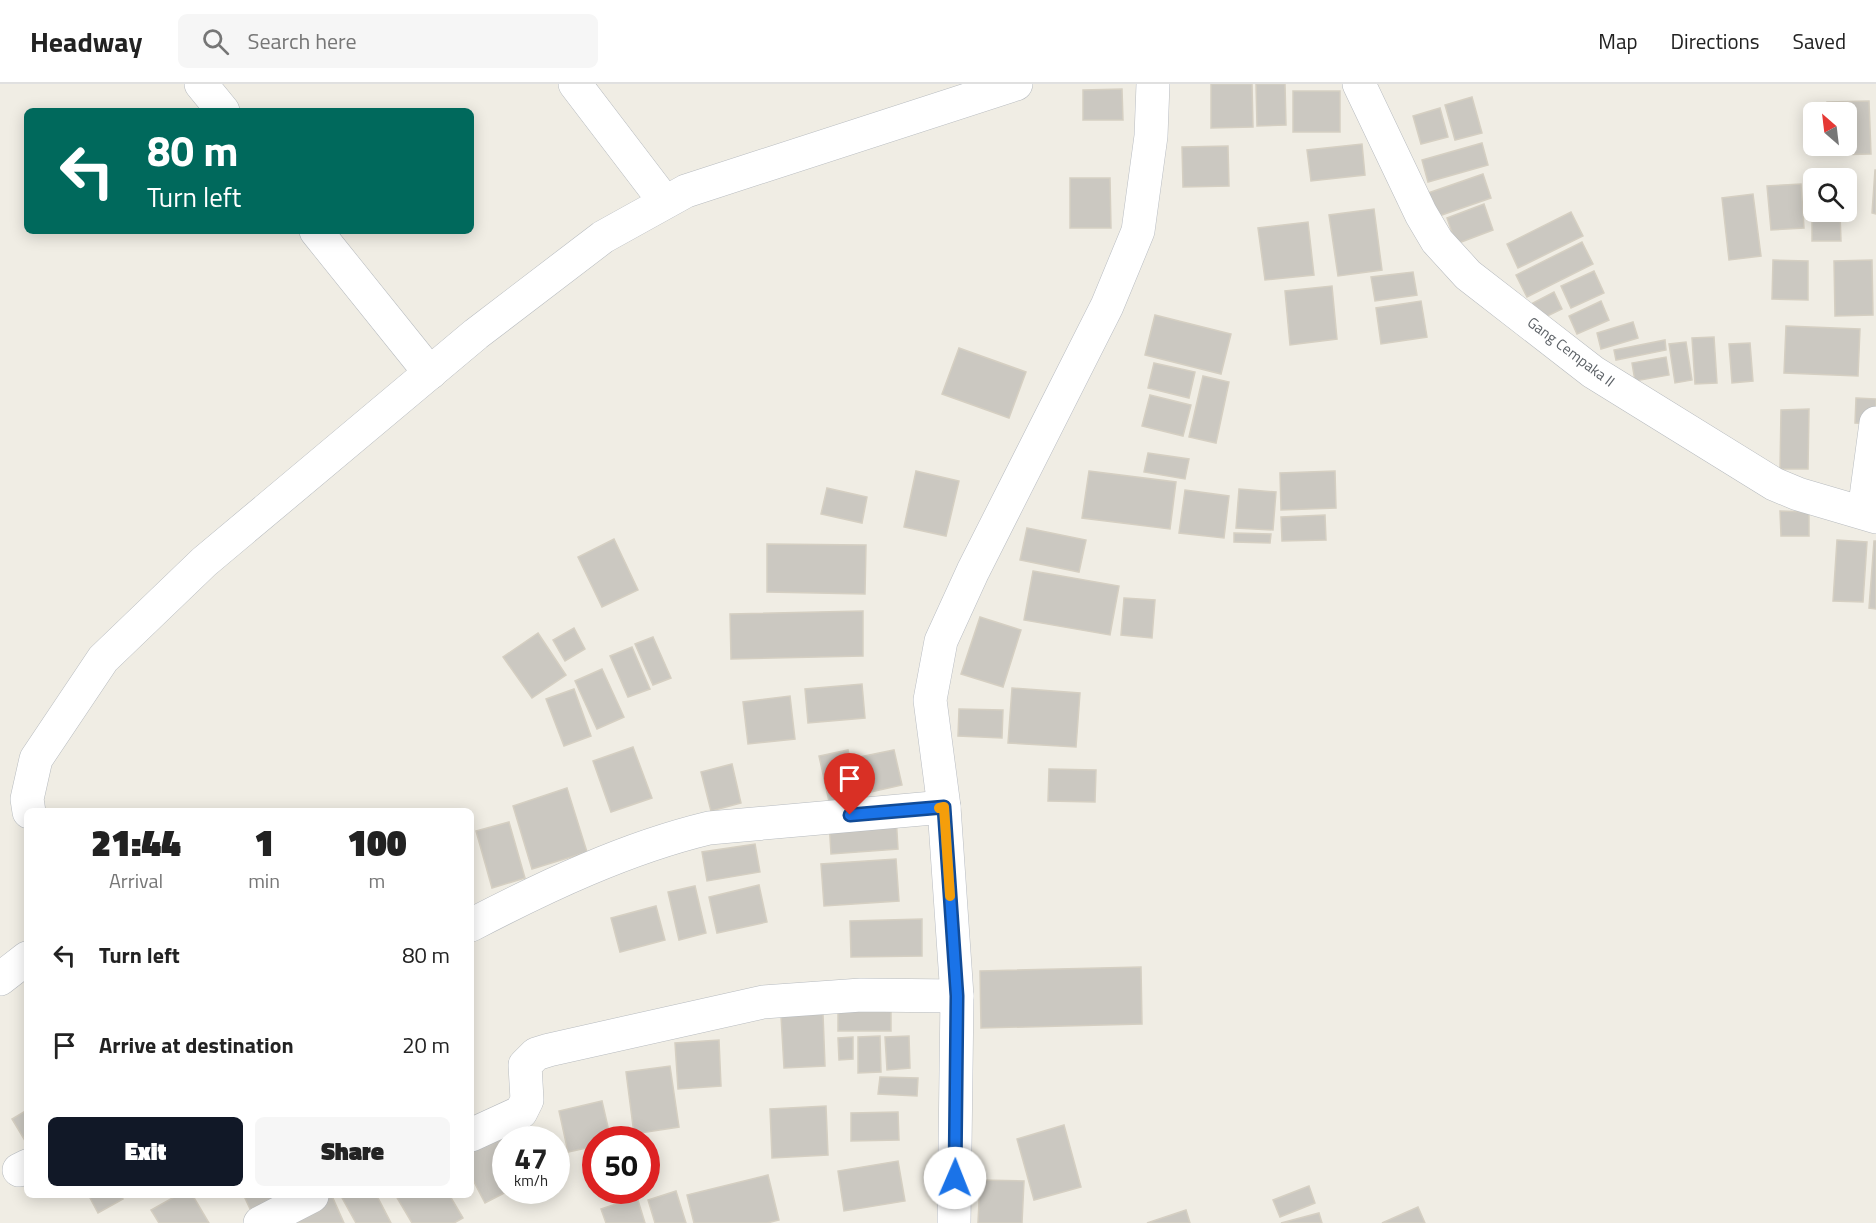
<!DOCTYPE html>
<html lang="en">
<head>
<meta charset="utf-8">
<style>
  :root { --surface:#fff; --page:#f6f6f6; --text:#222; --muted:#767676; --line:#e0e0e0; --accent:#111827 }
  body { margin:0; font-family:"Titillium Web",sans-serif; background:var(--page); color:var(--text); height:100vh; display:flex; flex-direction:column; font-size:22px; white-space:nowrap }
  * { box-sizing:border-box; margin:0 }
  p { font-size:20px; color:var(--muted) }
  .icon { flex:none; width:33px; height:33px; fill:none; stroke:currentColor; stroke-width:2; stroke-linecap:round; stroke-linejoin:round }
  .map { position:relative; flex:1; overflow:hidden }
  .sheet { position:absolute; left:24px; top:724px; width:450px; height:390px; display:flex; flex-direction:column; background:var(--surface); border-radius:9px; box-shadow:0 3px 15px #0003 }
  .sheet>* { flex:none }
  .top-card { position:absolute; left:24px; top:24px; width:450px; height:126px; border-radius:9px; box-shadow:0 3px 15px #0003; background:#00695c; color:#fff; overflow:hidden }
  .needle { width:39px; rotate:332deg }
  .buttons { position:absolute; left:1803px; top:18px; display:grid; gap:12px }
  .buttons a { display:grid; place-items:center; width:54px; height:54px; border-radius:9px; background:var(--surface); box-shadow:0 3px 15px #0003; font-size:30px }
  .speed { position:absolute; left:492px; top:1042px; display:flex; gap:12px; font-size:30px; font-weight:700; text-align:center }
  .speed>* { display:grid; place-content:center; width:78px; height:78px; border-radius:50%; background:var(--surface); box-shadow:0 3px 15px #0003; line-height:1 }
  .speed small { font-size:15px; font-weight:400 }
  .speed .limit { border:9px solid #d22; background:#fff; color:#111 }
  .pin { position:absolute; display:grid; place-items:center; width:51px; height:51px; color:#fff; margin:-62px -26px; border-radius:50% 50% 50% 0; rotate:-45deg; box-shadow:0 0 6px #0007 }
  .pin .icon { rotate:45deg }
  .me { position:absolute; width:66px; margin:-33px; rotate:1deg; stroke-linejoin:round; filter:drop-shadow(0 0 4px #0008) }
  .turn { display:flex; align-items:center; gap:21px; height:126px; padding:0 24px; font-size:27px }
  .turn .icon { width:78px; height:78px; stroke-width:2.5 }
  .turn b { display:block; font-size:42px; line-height:51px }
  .eta { display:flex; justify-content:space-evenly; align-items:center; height:102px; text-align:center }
  .eta b { font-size:36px; font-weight:800; line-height:42px }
  .action { display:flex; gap:12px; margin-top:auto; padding:12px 24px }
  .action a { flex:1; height:69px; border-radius:9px; background:var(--accent); color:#fff; font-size:24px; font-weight:800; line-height:69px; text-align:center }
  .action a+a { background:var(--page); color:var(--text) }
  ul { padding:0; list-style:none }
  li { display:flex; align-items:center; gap:18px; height:90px; padding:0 24px }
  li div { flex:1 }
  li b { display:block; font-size:22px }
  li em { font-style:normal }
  header { display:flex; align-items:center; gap:36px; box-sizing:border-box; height:84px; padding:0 30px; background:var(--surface); border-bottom:2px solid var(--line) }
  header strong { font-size:28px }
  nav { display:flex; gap:33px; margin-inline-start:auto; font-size:21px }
  .search { width:420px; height:54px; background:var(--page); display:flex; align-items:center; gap:15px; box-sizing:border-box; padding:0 21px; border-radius:9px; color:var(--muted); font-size:22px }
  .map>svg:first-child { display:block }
  .building { fill:#cbc8c1; stroke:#d5cfc2; stroke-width:1.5 }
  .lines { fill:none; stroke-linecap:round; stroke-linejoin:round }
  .street-casing { stroke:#b7bbbf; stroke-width:34 }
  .secondary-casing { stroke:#b8bcc2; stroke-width:34 }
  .street { stroke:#fff; stroke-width:33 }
  .secondary { stroke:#fff; stroke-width:33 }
  .route-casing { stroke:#114b97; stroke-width:15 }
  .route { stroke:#1a73e8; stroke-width:10 }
  .slow { stroke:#f59e0b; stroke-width:10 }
  .labels { text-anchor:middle; stroke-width:5; stroke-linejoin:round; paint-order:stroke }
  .street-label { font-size:15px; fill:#5c6166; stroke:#fff }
</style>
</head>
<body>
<header>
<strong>Headway</strong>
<div class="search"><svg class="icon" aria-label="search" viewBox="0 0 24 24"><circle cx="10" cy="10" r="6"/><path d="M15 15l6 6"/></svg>Search here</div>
<nav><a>Map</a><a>Directions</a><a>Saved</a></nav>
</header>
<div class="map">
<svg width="1876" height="1139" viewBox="0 0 1876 1139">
  <rect width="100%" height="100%" fill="#f0ede4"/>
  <!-- building -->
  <g class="building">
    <path d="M 1211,0 L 1252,0 L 1253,43 L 1211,44 Z"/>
    <path d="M 1256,0 L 1285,0 L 1286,41 L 1257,42 Z"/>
    <path d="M 1122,5 L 1123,36 L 1083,36 L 1083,6 Z"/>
    <rect x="1293" y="7" width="47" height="41"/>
    <path d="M 1472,13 L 1482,49 L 1455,56 L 1445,21 Z"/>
    <path d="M 1869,17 L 1871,70 L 1828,71 L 1828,62 L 1846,62 L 1846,28 L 1827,28 L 1827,18 Z"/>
    <path d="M 1440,24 L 1448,53 L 1421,60 L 1413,32 Z"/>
    <path d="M 1482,59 L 1488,81 L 1428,98 L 1422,76 Z"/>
    <path d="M 1362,60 L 1365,91 L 1311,97 L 1307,66 Z"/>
    <path d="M 1228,62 L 1229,102 L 1183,103 L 1182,63 Z"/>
    <path d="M 1875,86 L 1876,86 L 1876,130 L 1872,129 Z"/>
    <path d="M 1483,90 L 1491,114 L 1436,133 L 1428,109 Z"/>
    <path d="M 1070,94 L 1110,94 L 1111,144 L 1070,144 Z"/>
    <path d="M 1801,100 L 1804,144 L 1771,146 L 1767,102 Z"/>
    <path d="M 1753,110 L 1761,172 L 1729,176 L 1722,114 Z"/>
    <path d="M 1484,120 L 1493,146 L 1456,160 L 1447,134 Z"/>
    <path d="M 1374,125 L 1382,186 L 1338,192 L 1329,131 Z"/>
    <path d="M 1571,128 L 1583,152 L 1518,184 L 1507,160 Z"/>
    <path d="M 1812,129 L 1840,129 L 1841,157 L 1812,157 Z"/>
    <path d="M 1308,138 L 1314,191 L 1265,196 L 1258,144 Z"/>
    <path d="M 1582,158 L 1593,180 L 1527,213 L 1516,191 Z"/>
    <path d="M 1773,176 L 1808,177 L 1808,216 L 1772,215 Z"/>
    <path d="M 1872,176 L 1873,231 L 1835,232 L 1834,177 Z"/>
    <path d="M 1594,187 L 1604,209 L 1571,224 L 1561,202 Z"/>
    <path d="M 1413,188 L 1417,211 L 1375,217 L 1371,193 Z"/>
    <path d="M 1332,202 L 1337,255 L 1290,261 L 1285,207 Z"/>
    <path d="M 1554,208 L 1562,225 L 1537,237 L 1529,221 Z"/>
    <path d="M 1421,217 L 1427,253 L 1381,260 L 1376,224 Z"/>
    <path d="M 1601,217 L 1609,236 L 1577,250 L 1569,232 Z"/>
    <path d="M 1155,231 L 1231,250 L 1221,290 L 1145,271 Z"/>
    <path d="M 1633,238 L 1638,254 L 1601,265 L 1597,249 Z"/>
    <path d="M 1786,242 L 1860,245 L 1858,292 L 1784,289 Z"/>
    <path d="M 1714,253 L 1717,299 L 1695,300 L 1692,254 Z"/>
    <path d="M 1665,256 L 1666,266 L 1616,276 L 1614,266 Z"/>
    <path d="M 1686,258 L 1692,296 L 1675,299 L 1669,260 Z"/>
    <path d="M 1750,259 L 1753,297 L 1732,299 L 1729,260 Z"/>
    <path d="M 959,264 L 1026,288 L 1009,334 L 942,310 Z"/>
    <path d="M 1666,273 L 1669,291 L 1635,297 L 1632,279 Z"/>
    <path d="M 1154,279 L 1195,288 L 1189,314 L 1148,304 Z"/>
    <path d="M 1203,292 L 1229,298 L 1216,359 L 1189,353 Z"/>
    <path d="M 1150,311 L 1191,321 L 1183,352 L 1142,342 Z"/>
    <path d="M 1856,314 L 1876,315 L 1876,340 L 1855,339 Z"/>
    <path d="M 1809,325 L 1808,385 L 1780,385 L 1781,326 Z"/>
    <path d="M 1148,369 L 1189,375 L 1185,395 L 1144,388 Z"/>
    <path d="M 916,387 L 959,397 L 946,452 L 904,443 Z"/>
    <path d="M 1089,387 L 1176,398 L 1170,445 L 1082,434 Z"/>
    <path d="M 1335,387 L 1336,424 L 1281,426 L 1280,389 Z"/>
    <path d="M 827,404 L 867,413 L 862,439 L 821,430 Z"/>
    <path d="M 1239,405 L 1276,408 L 1273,446 L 1236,444 Z"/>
    <path d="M 1185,406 L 1229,412 L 1224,454 L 1179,449 Z"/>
    <path d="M 1780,427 L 1809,428 L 1809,452 L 1781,452 Z"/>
    <path d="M 1325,431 L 1326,456 L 1282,457 L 1281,433 Z"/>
    <path d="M 1027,444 L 1086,456 L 1079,488 L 1020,476 Z"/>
    <path d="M 1234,449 L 1271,450 L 1270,459 L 1234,458 Z"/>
    <path d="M 614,455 L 638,506 L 602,523 L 578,473 Z"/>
    <path d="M 1837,456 L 1867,458 L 1863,518 L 1833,517 Z"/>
    <path d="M 1874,457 L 1876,457 L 1876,525 L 1869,524 Z"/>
    <path d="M 767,460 L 866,461 L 865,510 L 767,508 Z"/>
    <path d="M 1033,487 L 1119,502 L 1110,551 L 1024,536 Z"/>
    <path d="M 1124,514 L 1155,516 L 1152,554 L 1121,551 Z"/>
    <path d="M 863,527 L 863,572 L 731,575 L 730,530 Z"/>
    <path d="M 980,533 L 1021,546 L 1003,603 L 961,590 Z"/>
    <path d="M 574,544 L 585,565 L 565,577 L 553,556 Z"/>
    <path d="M 538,549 L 566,591 L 532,614 L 503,573 Z"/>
    <path d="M 653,553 L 671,594 L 653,601 L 635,560 Z"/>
    <path d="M 632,563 L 650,605 L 628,613 L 610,572 Z"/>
    <path d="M 602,585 L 624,633 L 597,645 L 575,597 Z"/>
    <path d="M 862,600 L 865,634 L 808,639 L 805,605 Z"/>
    <path d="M 1012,604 L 1080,609 L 1076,663 L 1008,659 Z"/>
    <path d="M 574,605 L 591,652 L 564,662 L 546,615 Z"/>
    <path d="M 790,612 L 795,655 L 748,660 L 743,618 Z"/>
    <path d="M 959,625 L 1003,626 L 1002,654 L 958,652 Z"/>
    <path d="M 633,663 L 652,714 L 611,728 L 593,677 Z"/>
    <path d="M 848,666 L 859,715 L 830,722 L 819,672 Z"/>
    <path d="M 894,666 L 902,701 L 866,709 L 859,673 Z"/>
    <path d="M 732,680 L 741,719 L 711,727 L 701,688 Z"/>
    <path d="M 1049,685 L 1096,686 L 1095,718 L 1048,717 Z"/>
    <path d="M 567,704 L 587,768 L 532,785 L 513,722 Z"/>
    <path d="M 896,731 L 898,765 L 831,770 L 829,737 Z"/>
    <path d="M 509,738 L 525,794 L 492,804 L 476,747 Z"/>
    <path d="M 755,760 L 760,788 L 707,797 L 702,768 Z"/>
    <path d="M 896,775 L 899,817 L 824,822 L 821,780 Z"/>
    <path d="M 759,801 L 767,838 L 717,849 L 709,813 Z"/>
    <path d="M 695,802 L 706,849 L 679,856 L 668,808 Z"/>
    <path d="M 656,822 L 665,856 L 620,868 L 611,834 Z"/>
    <path d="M 922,835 L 922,872 L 851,873 L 850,837 Z"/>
    <path d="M 1141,883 L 1142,940 L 981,944 L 980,887 Z"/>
    <path d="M 838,919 L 891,920 L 891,947 L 838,947 Z"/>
    <path d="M 823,930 L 825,982 L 784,984 L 781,932 Z"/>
    <path d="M 880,952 L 881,988 L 858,989 L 858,953 Z"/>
    <path d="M 909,952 L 910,984 L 887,986 L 885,953 Z"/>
    <path d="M 853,953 L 853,975 L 839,976 L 838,954 Z"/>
    <path d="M 719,956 L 721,1002 L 678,1005 L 675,959 Z"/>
    <path d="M 670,982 L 679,1043 L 634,1050 L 626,988 Z"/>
    <path d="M 880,993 L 918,994 L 917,1012 L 878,1010 Z"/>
    <path d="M 602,1017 L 611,1056 L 596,1056 L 596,1062 L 568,1068 L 559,1027 Z"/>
    <path d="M 826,1022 L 828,1071 L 772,1074 L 770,1025 Z"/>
    <path d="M 27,1026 L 27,1060 L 12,1035 Z"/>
    <path d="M 898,1028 L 899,1056 L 851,1057 L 851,1029 Z"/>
    <path d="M 1064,1041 L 1081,1103 L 1034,1116 L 1017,1055 Z"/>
    <path d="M 500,1052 L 506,1063 L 506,1107 L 508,1107 L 485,1119 L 471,1092 L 471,1068 Z"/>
    <path d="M 898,1077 L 905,1117 L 844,1127 L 838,1087 Z"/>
    <path d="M 768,1091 L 779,1136 L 767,1139 L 694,1139 L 687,1111 Z"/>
    <path d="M 980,1096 L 1024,1097 L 1022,1139 L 978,1139 Z"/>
    <path d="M 1309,1102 L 1315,1119 L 1280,1133 L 1273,1116 Z"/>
    <path d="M 676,1107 L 686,1139 L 655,1139 L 648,1116 Z"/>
    <path d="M 89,1112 L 121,1112 L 123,1115 L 98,1129 Z"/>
    <path d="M 176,1112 L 193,1112 L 209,1139 L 159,1139 L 151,1126 Z"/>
    <path d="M 244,1112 L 282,1112 L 251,1127 Z"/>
    <path d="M 323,1112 L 332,1112 L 344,1139 L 285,1139 Z"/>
    <path d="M 341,1112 L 377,1112 L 391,1139 L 356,1139 Z"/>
    <path d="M 396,1112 L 450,1112 L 463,1134 L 454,1139 L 412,1139 Z"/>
    <path d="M 637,1113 L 645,1139 L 606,1139 L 601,1125 Z"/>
    <path d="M 1418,1123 L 1425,1139 L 1382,1139 Z"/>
    <path d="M 1186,1126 L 1190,1139 L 1147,1139 Z"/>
    <path d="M 1319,1129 L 1322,1139 L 1281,1139 Z"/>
  </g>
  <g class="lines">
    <defs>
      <g id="street">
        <path d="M 201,0 L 223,27"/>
        <path d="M 575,0 L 665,118"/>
        <path d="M 1359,0 L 1421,130 L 1437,157 L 1468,191 L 1593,288 L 1774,400 L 1798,410 L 1876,433"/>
        <path d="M 316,147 L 430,289"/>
        <path d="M 1864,428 L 1876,339"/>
        <path d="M 29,728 L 27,715 L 36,675 L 103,575 L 204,478 L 476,250 L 603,153 L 686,107 L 1016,0"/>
        <path d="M 471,841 C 546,802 626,764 709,744 L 944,723"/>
        <path d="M 0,895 L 27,874"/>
        <path d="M 471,1051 L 521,1028 L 527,1016 L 525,981 L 536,970 L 549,966 L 763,918 L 861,911 L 957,912"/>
        <path d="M 19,1086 L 27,1082"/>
        <path d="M 260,1139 L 312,1112"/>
      </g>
      <path id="secondary" d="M 954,1139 L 957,912 L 944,723 L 930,616 L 941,557 L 973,487 L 1107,222 L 1138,147 L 1151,52 L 1153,0"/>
    </defs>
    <!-- street casing -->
    <use href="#street" class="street-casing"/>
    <!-- secondary casing -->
    <use href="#secondary" class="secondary-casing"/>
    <!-- street -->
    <use href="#street" class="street"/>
    <!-- secondary -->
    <use href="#secondary" class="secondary"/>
  </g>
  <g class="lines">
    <defs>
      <path id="route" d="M 850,731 L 944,723 L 957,912 L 955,1094"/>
    </defs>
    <!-- route casing -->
    <use href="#route" class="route-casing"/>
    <!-- route -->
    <use href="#route" class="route"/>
    <!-- slow -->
    <path class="slow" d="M 939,724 L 944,723 L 950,812"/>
  </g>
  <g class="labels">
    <!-- street labels -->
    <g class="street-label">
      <text transform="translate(1571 268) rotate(37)" y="5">Gang Cempaka II</text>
    </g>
  </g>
</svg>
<div class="buttons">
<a><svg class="needle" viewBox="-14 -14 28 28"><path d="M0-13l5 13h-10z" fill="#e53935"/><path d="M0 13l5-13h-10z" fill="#767676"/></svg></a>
<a><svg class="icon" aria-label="search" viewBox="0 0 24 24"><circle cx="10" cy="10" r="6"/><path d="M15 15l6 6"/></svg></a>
</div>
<div class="speed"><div>47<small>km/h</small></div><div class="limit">50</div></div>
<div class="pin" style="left:850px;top:731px;background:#d93025"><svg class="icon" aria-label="arrive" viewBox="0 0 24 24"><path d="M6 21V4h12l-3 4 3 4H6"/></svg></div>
<svg class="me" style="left:955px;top:1094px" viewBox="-20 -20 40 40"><circle r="19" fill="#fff"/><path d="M0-13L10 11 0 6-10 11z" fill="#1a73e8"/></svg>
<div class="top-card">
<div class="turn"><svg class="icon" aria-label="left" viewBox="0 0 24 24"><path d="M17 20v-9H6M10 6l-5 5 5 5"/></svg><div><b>80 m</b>Turn left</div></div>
</div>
<section class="sheet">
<div class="eta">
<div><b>21:44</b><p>Arrival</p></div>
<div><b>1</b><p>min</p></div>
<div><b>100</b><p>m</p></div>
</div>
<ul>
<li><svg class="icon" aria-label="left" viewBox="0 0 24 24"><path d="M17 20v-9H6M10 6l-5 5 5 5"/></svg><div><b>Turn left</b></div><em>80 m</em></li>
<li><svg class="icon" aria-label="arrive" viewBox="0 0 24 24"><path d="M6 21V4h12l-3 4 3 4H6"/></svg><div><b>Arrive at destination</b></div><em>20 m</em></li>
</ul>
<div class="action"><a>Exit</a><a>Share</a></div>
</section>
</div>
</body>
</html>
